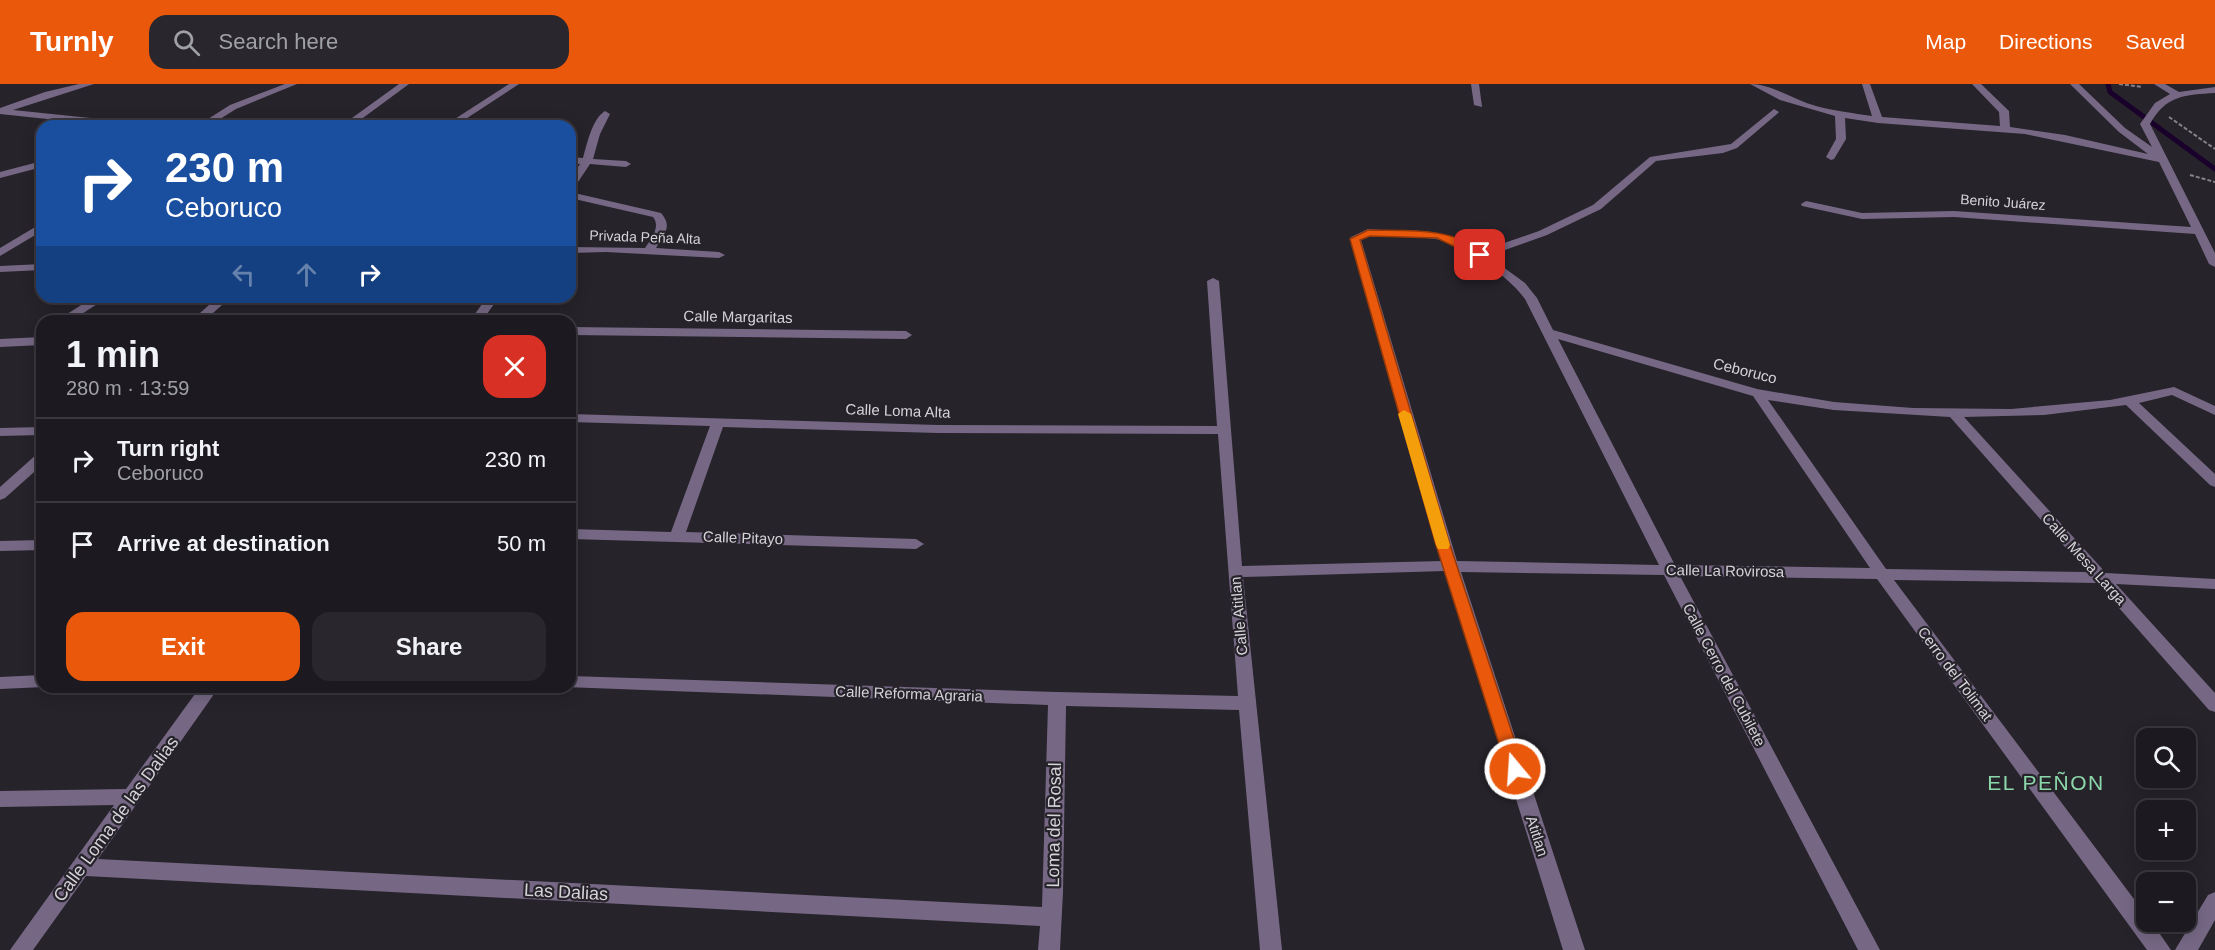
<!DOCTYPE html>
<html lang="en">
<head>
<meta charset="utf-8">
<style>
  :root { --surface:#1c1a20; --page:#29272d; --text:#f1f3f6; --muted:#a0a1a5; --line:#3a383e; --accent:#ea580c }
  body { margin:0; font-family:Helvetica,sans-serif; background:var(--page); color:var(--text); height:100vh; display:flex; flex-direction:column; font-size:22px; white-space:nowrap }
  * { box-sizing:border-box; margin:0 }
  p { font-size:20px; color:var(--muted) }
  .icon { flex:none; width:33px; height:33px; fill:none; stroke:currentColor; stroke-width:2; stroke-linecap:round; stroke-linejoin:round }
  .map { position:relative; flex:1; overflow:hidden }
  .side { position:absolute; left:36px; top:231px; width:540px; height:378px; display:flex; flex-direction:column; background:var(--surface); border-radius:18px; box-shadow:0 3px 15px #0003,0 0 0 2px var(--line) }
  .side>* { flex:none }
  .guide { position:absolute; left:36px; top:36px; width:540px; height:183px; border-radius:18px; box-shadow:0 3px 15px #0003,0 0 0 2px var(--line); background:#1a4fa0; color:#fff; overflow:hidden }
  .tools { position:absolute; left:2136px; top:644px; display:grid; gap:12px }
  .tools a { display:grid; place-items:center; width:60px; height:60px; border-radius:12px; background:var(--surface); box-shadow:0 3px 15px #0003,0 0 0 2px var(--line); font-size:30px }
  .pin { position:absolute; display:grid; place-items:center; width:51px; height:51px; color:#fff; margin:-26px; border-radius:12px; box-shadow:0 3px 9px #0006 }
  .me { position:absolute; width:66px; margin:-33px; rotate:342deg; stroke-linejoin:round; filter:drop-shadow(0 0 4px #0008) }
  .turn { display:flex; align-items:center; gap:21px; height:126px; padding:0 30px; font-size:27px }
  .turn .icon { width:78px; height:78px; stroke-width:2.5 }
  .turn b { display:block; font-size:42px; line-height:51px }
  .lanes { display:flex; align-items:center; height:57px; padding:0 30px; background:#0003; justify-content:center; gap:30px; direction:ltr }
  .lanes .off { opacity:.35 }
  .round { display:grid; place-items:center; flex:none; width:63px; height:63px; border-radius:18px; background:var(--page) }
  .summary { display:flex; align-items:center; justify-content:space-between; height:102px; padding:0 30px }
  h1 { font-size:36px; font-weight:700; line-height:45px }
  .primary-button { display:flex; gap:12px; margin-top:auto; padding:12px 30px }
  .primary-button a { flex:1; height:69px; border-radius:18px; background:var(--accent); color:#fff; font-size:24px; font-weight:700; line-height:69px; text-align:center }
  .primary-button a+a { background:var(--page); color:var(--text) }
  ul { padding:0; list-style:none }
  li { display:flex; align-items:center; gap:18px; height:84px; padding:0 30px; border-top:2px solid var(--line) }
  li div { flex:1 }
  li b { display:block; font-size:22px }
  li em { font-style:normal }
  header { display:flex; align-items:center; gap:36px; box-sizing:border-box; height:84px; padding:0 30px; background:var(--accent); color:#fff }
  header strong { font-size:28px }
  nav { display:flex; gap:33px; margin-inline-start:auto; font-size:21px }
  .search { width:420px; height:54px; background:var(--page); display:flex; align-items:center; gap:15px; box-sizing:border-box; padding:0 21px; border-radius:18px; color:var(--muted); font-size:22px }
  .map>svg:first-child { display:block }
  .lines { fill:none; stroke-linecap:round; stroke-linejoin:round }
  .stream { stroke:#1a012c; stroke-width:5 }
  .path { stroke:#858389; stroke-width:2; stroke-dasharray:4 2; stroke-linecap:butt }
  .minor { fill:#766885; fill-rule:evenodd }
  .route { fill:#ea580c; stroke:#983908; stroke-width:1.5 }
  .slow { fill:#f59e0b }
  .labels { text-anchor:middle; stroke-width:4.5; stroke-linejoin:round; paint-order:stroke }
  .far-street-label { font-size:14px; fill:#d5d3d8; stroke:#26232a }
  .street-label { font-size:15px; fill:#d5d3d8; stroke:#26232a }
  .near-street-label { font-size:18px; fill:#d5d3d8; stroke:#26232a }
  .near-quarter-label { font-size:21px; letter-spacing:1.5px; fill:#8bd7a9; stroke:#26232a }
</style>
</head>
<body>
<header>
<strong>Turnly</strong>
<div class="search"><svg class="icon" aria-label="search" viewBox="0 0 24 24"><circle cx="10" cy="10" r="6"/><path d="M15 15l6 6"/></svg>Search here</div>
<nav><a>Map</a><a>Directions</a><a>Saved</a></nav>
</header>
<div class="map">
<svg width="2215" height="866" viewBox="0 0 2215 866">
  <rect width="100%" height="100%" fill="#26232a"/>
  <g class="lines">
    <!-- stream -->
    <path class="stream" d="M 2108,0 L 2110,8 L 2215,85"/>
    <!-- path -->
    <g class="path">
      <path d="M 2119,0 L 2142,3"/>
      <path d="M 2169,33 L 2215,65"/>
      <path d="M 2190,91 L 2215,98"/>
    </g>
    <!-- minor -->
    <g class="minor">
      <path d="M 79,0 L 94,0 L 13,26 L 139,39 L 144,42 L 113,42 L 0,30 L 0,24 L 3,23 L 45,8 Z"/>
      <path d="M 285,0 L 297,0 L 236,25 L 209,42 L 197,42 L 230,21 Z"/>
      <path d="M 399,0 L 409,0 L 352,42 L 341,42 Z"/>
      <path d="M 509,0 L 519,0 L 455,42 L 444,42 Z"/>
      <path d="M 1471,0 L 1479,0 L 1482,23 L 1474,21 Z"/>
      <path d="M 1750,0 C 1772,0 1794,16 1816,22 C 1834,27 1853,29 1872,32 L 1862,0 L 1870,0 L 1882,33 L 2000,42 L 1999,28 L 1972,0 L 1981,0 L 2009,27 L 2010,43 L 2065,51 L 2148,70 L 2119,48 L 2070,0 L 2079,0 L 2125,44 L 2152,63 L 2140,40 L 2155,19 L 2170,10 L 2154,0 L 2165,0 L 2179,8 L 2215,3 L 2215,9 C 2185,11 2166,11 2150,40 L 2215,169 L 2215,183 L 2209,180 L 2195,150 L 1954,133 L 1862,135 L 1802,122 L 1801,120 L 1806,117 L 1862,129 L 1954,127 L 2191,143 L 2159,78 L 2025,50 L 1878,39 L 1845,34 L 1846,55 L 1834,75 L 1831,76 L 1826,73 L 1836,55 L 1835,32 L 1780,16 Z"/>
      <path d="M 1774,25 L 1779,28 L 1777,30 L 1737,64 L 1723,69 L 1656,77 L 1601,125 L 1547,151 L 1488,172 L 1525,199 L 1537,214 L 1553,246 L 1757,305 L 1834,318 L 1913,324 L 2011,325 L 2110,316 L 2174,303 L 2215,322 L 2215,331 L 2172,311 L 2139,319 L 2215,390 L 2215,403 L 2210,401 L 2126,321 L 2044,331 L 1964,333 L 2106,489 L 2215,495 L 2215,505 L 2116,500 L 2215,609 L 2215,628 L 2209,626 L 2097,499 L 1894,496 L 2146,831 L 2146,837 L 2151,837 L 2171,866 L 2147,866 L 1877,495 L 1680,492 L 1880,866 L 1858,866 L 1664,491 L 1461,488 L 1585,866 L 1563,866 L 1445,487 L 1243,493 L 1282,866 L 1260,866 L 1239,626 L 1066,622 L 1063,808 L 1060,866 L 1038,866 L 1040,842 L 86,792 L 33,866 L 10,866 L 114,721 L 0,723 L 0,707 L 126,705 L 200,603 L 219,603 L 98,775 L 1042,823 L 1048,621 L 565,603 L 570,603 L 570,592 L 1057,608 L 1238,612 L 1218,350 L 938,349 L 723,343 L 686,448 L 916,455 L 924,460 L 916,465 L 570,455 L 570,445 L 671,448 L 710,342 L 570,338 L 570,330 L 938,341 L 1217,342 L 1207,197 L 1213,194 L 1219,197 L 1242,482 L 1442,477 L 1350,155 L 1351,153 L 1368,145 L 1447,151 L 1481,167 L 1539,147 L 1593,121 L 1650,73 L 1731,60 ZM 1370,151 C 1389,153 1429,152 1445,157 C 1471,166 1510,194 1525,215 L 1659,481 L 1457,477 L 1361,156 ZM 1558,255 L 1753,312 L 1870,484 L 1675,481 ZM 1768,316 L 1834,326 L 1950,333 L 2087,488 L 1886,485 Z"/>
      <path d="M 605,27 L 610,30 L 600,50 L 593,75 L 626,77 L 631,80 L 626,83 L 590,80 L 574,104 L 570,105 L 570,95 L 580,80 L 570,79 L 570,73 L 583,74 C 587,60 592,35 605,27 Z"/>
      <path d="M 42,77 L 42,83 L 0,94 L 0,88 Z"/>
      <path d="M 570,108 L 661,129 C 673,143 664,150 656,164 L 719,168 L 725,171 L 719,174 L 606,168 L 570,169 L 570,163 L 645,164 C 651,155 661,143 653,133 L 570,114 Z"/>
      <path d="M 42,139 L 42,147 L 0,172 L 0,164 Z"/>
      <path d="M 42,180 L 42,186 L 0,188 L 0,182 Z"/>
      <path d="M 94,213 L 108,213 L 71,237 L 56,237 Z"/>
      <path d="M 218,213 L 231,213 L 204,237 L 191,237 Z"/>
      <path d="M 487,213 L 499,213 L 482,237 L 470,237 Z"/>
      <path d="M 570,243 L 906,247 L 912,251 L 906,255 L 570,251 Z"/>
      <path d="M 42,253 L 42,261 L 0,263 L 0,255 Z"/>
      <path d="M 42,343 L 42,351 L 0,352 L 0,344 Z"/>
      <path d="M 42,369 L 42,381 L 5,414 L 0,416 L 0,403 L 37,370 Z"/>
      <path d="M 42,456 L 42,466 L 0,467 L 0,457 Z"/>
      <path d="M 42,591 L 44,603 L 0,605 L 0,593 Z"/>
      <path d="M 2215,808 L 2215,836 L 2198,866 L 2175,866 L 2208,811 Z"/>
    </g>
  </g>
  <!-- route -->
  <path class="route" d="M 1368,146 C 1407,147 1454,142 1485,171 L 1476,173 L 1437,154 L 1370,152 L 1360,156 L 1450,461 L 1524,685 L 1521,690 L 1515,692 L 1509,690 L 1507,685 L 1436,461 L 1350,155 Z"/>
  <!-- slow -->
  <path class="slow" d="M 1404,326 L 1411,330 L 1450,461 L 1448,465 L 1438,465 L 1436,461 L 1398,330 Z"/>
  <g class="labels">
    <!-- far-street labels -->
    <g class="far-street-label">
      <text transform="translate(2003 118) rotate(4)" y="5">Benito Juárez</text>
      <text transform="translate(645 153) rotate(2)" y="5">Privada Peña Alta</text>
    </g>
    <!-- street labels -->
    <g class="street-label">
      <text transform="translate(738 233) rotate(1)" y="5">Calle Margaritas</text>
      <text transform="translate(1745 287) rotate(14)" y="5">Ceboruco</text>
      <text transform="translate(898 327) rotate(2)" y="5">Calle Loma Alta</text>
      <text transform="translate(743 454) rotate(2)" y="5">Calle Pitayo</text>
      <text transform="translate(2084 475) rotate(48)" y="5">Calle Mesa Larga</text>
      <text transform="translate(1725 487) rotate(1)" y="5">Calle La Rovirosa</text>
      <text transform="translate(1239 532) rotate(-95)" y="5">Calle Atitlan</text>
      <text transform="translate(1955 590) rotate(53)" y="5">Cerro del Tolimat</text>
      <text transform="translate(1724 591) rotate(62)" y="5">Calle Cerro del Cubilete</text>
      <text transform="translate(909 610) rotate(2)" y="5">Calle Reforma Agraria</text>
      <text transform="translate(1537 752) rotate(72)" y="5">Atitlan</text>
    </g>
    <!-- near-street labels -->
    <g class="near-street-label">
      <text transform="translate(116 735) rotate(-54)" y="6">Calle Loma de las Dalias</text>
      <text transform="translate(1054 741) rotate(-89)" y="6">Loma del Rosal</text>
      <text transform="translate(566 808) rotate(3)" y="6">Las Dalias</text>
    </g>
    <!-- near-quarter labels -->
    <g class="near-quarter-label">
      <text x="2046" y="706">EL PEÑON</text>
    </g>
  </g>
</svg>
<div class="tools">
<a><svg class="icon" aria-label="search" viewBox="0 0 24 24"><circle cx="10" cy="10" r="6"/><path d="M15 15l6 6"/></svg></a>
<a>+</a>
<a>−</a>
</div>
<div class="pin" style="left:1480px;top:171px;background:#d93025"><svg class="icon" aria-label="arrive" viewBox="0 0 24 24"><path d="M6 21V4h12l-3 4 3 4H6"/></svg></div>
<svg class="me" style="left:1515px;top:685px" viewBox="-20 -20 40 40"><circle r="17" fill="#ea580c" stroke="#fff" stroke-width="3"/><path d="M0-11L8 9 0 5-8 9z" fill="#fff"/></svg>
<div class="guide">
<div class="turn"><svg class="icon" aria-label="right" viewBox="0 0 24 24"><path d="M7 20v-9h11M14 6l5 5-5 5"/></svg><div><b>230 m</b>Ceboruco</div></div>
<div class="lanes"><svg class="icon off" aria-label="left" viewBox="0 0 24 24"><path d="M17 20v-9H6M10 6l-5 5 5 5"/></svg><svg class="icon off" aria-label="ahead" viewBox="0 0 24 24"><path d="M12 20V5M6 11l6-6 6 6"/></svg><svg class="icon" aria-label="right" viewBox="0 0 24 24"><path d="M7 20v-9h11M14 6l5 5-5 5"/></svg></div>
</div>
<section class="side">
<div class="summary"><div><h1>1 min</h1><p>280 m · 13:59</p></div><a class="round" style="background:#d93025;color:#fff"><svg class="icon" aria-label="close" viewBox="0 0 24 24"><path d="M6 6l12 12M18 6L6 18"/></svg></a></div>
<ul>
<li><svg class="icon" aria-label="right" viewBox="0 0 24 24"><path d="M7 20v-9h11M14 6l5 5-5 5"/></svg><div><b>Turn right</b><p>Ceboruco</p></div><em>230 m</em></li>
<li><svg class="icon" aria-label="arrive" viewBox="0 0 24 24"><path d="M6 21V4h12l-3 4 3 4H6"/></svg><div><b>Arrive at destination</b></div><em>50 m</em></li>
</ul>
<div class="primary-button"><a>Exit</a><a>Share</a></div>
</section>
</div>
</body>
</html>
